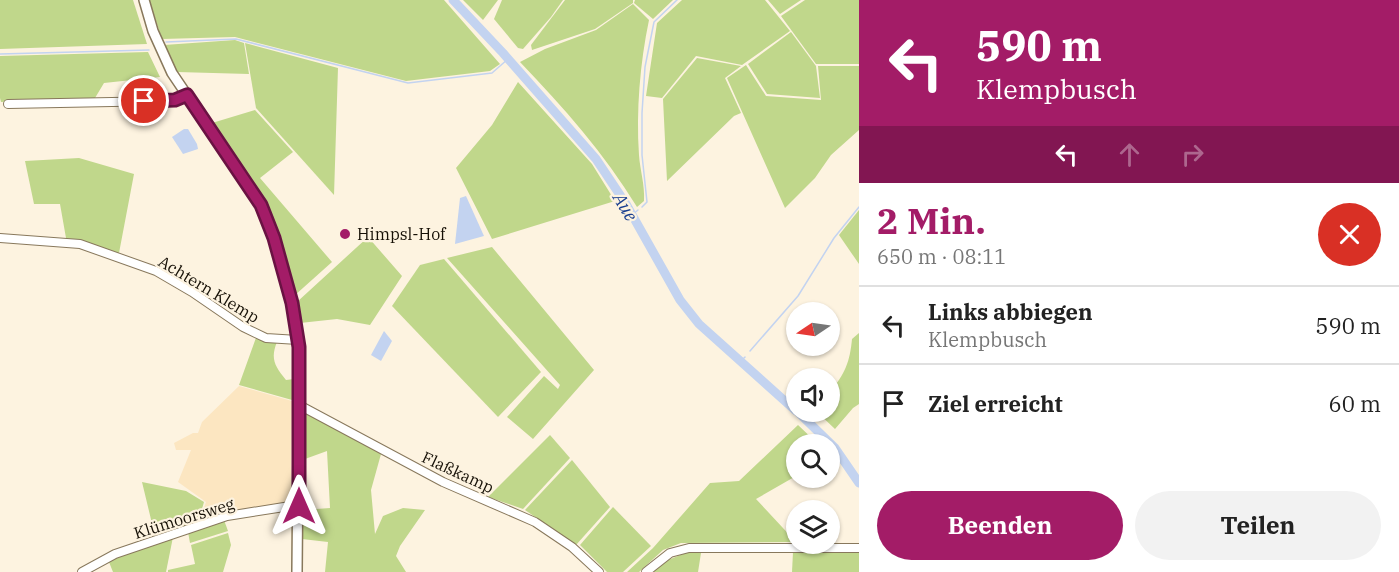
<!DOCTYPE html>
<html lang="de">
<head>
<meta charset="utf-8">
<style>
  :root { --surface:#fff; --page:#f2f2f2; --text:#222; --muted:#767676; --line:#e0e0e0; --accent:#a31c67 }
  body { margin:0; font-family:"IBM Plex Serif",serif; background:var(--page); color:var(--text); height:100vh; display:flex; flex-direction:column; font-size:22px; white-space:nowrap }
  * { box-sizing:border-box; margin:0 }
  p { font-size:20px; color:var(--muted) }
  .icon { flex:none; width:33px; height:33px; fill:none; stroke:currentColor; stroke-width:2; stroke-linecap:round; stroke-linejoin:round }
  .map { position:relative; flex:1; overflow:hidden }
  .details { display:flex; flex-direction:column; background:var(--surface); width:540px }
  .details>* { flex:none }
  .hud { background:#a31c67; color:#fff; overflow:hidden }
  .needle { width:39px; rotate:257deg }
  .tools { position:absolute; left:786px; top:302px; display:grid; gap:12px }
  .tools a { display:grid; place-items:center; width:54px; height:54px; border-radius:50%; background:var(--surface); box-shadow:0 2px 4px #0004; font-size:30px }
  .pin { position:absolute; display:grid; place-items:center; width:51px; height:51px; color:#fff; margin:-26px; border:3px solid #fff; border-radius:50%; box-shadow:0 2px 6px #0007 }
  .me { position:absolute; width:66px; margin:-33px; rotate:0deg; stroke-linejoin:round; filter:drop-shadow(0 0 4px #0008) }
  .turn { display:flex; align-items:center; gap:21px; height:126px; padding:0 18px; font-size:27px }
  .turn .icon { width:78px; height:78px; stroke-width:2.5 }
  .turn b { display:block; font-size:42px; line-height:51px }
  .lanes { display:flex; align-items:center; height:57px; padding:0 18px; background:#0003; justify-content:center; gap:30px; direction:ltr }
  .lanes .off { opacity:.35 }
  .round { display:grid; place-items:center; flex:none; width:63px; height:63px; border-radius:32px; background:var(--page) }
  .headline { display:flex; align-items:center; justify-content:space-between; height:102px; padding:0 18px }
  h1 { font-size:36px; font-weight:700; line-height:45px; color:var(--accent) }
  .button { display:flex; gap:12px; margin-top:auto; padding:12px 18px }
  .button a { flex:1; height:69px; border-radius:36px; background:var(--accent); color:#fff; font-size:24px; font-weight:700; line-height:69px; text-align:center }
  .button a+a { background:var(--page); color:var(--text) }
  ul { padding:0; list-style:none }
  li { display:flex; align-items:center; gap:18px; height:78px; padding:0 18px; border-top:2px solid var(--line) }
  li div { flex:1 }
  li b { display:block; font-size:22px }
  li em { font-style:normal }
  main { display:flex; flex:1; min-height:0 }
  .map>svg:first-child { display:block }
  .built { fill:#fce6c1 }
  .green { fill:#c0d78b }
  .water { fill:#c3d3f0 }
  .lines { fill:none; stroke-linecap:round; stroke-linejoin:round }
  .stream { stroke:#c3d3f0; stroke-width:1.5 }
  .river { stroke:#c3d3f0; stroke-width:9 }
  .minor-casing { stroke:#88785c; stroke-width:10 }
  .major-casing { stroke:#88785c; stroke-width:12 }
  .minor { stroke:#fff; stroke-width:8 }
  .major { stroke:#fff; stroke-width:9 }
  .route-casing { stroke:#6a1243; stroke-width:15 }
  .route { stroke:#a31c67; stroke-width:10 }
  .poi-dot { fill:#a31c67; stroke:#fdf3e0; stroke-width:2 }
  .labels { text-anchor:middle; stroke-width:4.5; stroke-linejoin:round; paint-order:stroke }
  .poi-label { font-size:16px; fill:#161006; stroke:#fdf3e0; text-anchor:start }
  .street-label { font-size:16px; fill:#161006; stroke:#fdf3e0 }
  .water-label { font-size:18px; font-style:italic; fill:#193e8f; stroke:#fdf3e0 }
</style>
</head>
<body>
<main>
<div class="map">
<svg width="859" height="572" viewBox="0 0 859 572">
  <rect width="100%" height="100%" fill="#fdf3e0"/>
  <!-- built -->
  <path class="built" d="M 239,386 L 292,401 L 291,504 L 206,520 L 201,516 L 206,502 L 178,482 L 191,450 L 176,450 L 174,443 L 193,433 L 198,433 L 202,422 Z"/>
  <!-- green -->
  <g class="green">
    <path d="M 0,0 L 133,0 L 147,44 L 0,49 Z"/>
    <path d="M 149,0 L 444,0 L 500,64 L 490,71 L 406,81 L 235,37 L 162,39 Z"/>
    <path d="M 463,0 L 498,0 L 483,20 Z"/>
    <path d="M 502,0 L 563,0 L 551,17 L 523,49 L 518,48 L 494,19 Z"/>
    <path d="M 565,0 L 633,0 L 633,3 L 595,29 L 532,50 L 531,45 Z"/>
    <path d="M 635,0 L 673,0 L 653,19 L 634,3 Z"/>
    <path d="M 682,0 L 765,0 L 790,31 L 742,65 L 696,56 L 662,98 L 646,96 L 657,23 Z"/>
    <path d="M 768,0 L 801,0 L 780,14 Z"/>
    <path d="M 805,0 L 859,0 L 859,64 L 816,64 L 781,16 Z"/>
    <path d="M 633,4 L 649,20 C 640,63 636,111 639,155 C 640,170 645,185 644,201 L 637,207 C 604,153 564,108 520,62 L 545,49 L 596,30 Z"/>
    <path d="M 791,32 L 816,66 L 820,98 L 767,94 L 748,64 Z"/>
    <path d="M 235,40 L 244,43 L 249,74 L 177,72 L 164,45 Z"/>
    <path d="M 245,43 L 338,68 L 334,195 L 256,108 Z"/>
    <path d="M 148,52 L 160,77 L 104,83 L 95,98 L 1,102 L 0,98 L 0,56 Z"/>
    <path d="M 697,58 L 741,66 L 725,78 L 741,113 L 734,116 L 667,181 L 663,99 Z"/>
    <path d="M 746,65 L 766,96 L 821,100 L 818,66 L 859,66 L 859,130 L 831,155 L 815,178 L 785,208 L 727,78 Z"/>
    <path d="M 518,82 L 592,164 L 615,201 L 492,239 L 456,168 L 492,125 Z"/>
    <path d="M 255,110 L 293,152 L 260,178 L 332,262 L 294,296 L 264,203 L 235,156 L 212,123 Z"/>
    <path d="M 79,158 L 134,174 L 119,253 L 66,238 L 60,204 L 34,204 L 25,161 Z"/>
    <path d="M 859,210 L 859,264 L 839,235 Z"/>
    <path d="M 368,237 L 402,276 L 370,325 L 337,319 L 300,323 L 297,302 Z"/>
    <path d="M 492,247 L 594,370 L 533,439 L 507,417 L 544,376 L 558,389 L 560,385 L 447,258 Z"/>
    <path d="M 444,259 L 541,372 L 498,417 L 392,306 L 420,265 Z"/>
    <path d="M 859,333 L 859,404 L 853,408 L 835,429 L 816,411 L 830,411 L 830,391 C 845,375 850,361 852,339 Z"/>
    <path d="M 257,335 L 277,342 C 270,359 275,366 286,380 L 294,379 L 292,400 L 239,385 Z"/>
    <path d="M 302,411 L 355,438 L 381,454 L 371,490 L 375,534 L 383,516 L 403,508 L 425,510 L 400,546 L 396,556 L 406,572 L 325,572 L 328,542 L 302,539 L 303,510 L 330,508 L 327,451 L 305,459 L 302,458 Z"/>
    <path d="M 798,425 L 818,444 L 796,444 L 796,476 L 756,499 L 796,542 L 681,543 L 663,550 L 639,572 L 627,572 L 653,548 L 710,483 L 739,481 Z"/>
    <path d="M 550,435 L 570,458 L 523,509 L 488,497 Z"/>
    <path d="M 572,460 L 610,507 L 576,545 L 525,510 Z"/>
    <path d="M 142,482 L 186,491 L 204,502 L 200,516 L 206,520 L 155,536 Z"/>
    <path d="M 613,507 L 651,546 L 623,572 L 607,572 L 580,545 Z"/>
    <path d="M 224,520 L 228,531 L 190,543 L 188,532 Z"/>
    <path d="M 228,533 L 231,545 L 223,572 L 168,572 L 168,570 L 195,564 L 191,545 Z"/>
    <path d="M 173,537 L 166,572 L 113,572 L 109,562 L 124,554 Z"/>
    <path d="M 859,551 L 859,572 L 792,572 L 793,552 Z"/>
    <path d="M 688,552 L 701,553 L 698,572 L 652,572 L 668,560 Z"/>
  </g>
  <!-- water -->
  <g class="water">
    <path d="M 184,129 L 188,129 L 197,144 L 198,149 L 183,154 L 172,137 Z"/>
    <path d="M 466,196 L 484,236 L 455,244 L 460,198 Z"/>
    <path d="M 384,331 L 392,341 L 381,361 L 371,355 Z"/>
  </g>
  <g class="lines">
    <!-- stream -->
    <g class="stream">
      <path d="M 166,42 L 236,39 L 408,83 L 492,73 L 508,59"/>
      <path d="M 0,54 L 149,50"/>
      <path d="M 642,207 L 647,202 L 642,155 L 642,113 L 645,67 L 654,22 L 677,0"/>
      <path d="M 632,215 L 638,210"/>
      <path d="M 750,351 L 798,296 L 834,238 L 859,207"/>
      <path d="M 741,361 L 745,357"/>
    </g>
    <!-- river -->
    <g class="river">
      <path d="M 453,0 L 503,53 L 596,159 L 626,204 L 680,300 L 699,324 L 796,411"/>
      <path d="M 797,411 L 835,448 L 859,483"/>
    </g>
    <defs>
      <g id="minor">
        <path d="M 8,104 L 164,101 L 183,99 L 187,95"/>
        <path d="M 0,238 L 80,244 L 156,271 L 192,292 L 243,327 L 266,338 L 298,340"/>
        <path d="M 299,405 L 443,482 L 535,522 L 572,547 L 599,572"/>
        <path d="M 82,572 L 115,554 L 227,516 L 284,507 L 299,503"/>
        <path d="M 646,572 L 670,553 L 689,548 L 859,548"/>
      </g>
      <path id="major" d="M 144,0 L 153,31 L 172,73 L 261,205 L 274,238 L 292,303 L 299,347 L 297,572"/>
    </defs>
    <!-- minor casing -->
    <use href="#minor" class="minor-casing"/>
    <!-- major casing -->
    <use href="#major" class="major-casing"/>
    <!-- minor -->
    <use href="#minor" class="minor"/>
    <!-- major -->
    <use href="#major" class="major"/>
  </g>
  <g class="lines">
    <defs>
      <path id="route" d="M 144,101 L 175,100 L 187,95 L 261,205 L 274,238 L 292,303 L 299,347 L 299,506"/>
    </defs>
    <!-- route casing -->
    <use href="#route" class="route-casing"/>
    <!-- route -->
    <use href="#route" class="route"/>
  </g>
  <!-- markers -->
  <circle class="poi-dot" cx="345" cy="234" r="6"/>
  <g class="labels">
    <!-- poi labels -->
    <g class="poi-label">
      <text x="357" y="240">Himpsl-Hof</text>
    </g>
    <!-- street labels -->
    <g class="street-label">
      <text transform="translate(209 289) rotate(31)" y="6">Achtern Klemp</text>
      <text transform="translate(458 472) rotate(25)" y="6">Flaßkamp</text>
      <text transform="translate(184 518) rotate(-17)" y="6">Klümoorsweg</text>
    </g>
    <!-- water labels -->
    <g class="water-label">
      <text transform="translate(625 207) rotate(59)" y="6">Aue</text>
    </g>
  </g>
</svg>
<div class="tools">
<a><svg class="needle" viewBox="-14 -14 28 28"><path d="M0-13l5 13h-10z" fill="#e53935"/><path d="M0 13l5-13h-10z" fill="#767676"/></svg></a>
<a><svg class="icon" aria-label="sound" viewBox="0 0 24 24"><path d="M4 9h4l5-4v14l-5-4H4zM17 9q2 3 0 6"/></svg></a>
<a><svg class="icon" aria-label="search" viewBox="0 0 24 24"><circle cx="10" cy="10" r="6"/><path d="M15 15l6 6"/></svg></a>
<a><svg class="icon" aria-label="layers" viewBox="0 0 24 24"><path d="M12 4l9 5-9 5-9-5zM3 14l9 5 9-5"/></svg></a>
</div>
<div class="pin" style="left:144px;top:101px;background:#d93025"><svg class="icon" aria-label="arrive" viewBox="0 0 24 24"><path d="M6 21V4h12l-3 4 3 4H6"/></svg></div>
<svg class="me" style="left:299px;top:506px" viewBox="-20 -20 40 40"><path d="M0-17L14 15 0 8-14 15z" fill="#a31c67" stroke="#fff" stroke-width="4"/></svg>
</div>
<section class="details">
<div class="hud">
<div class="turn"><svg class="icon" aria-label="left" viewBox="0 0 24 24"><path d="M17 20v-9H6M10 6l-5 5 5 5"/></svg><div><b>590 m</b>Klempbusch</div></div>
<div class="lanes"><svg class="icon" aria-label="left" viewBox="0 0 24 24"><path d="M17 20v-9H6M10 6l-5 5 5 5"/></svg><svg class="icon off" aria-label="ahead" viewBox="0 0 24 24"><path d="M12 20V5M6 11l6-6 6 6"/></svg><svg class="icon off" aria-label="right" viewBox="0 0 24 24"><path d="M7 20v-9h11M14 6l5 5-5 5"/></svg></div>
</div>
<div class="headline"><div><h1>2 Min.</h1><p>650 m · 08:11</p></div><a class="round" style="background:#d93025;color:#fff"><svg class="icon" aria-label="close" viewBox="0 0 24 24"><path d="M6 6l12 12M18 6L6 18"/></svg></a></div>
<ul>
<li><svg class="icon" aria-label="left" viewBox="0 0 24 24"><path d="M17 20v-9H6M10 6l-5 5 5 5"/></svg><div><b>Links abbiegen</b><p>Klempbusch</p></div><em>590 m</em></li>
<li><svg class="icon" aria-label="arrive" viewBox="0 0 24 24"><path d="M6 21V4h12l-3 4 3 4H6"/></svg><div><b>Ziel erreicht</b></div><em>60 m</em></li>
</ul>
<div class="button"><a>Beenden</a><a>Teilen</a></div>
</section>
</main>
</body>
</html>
